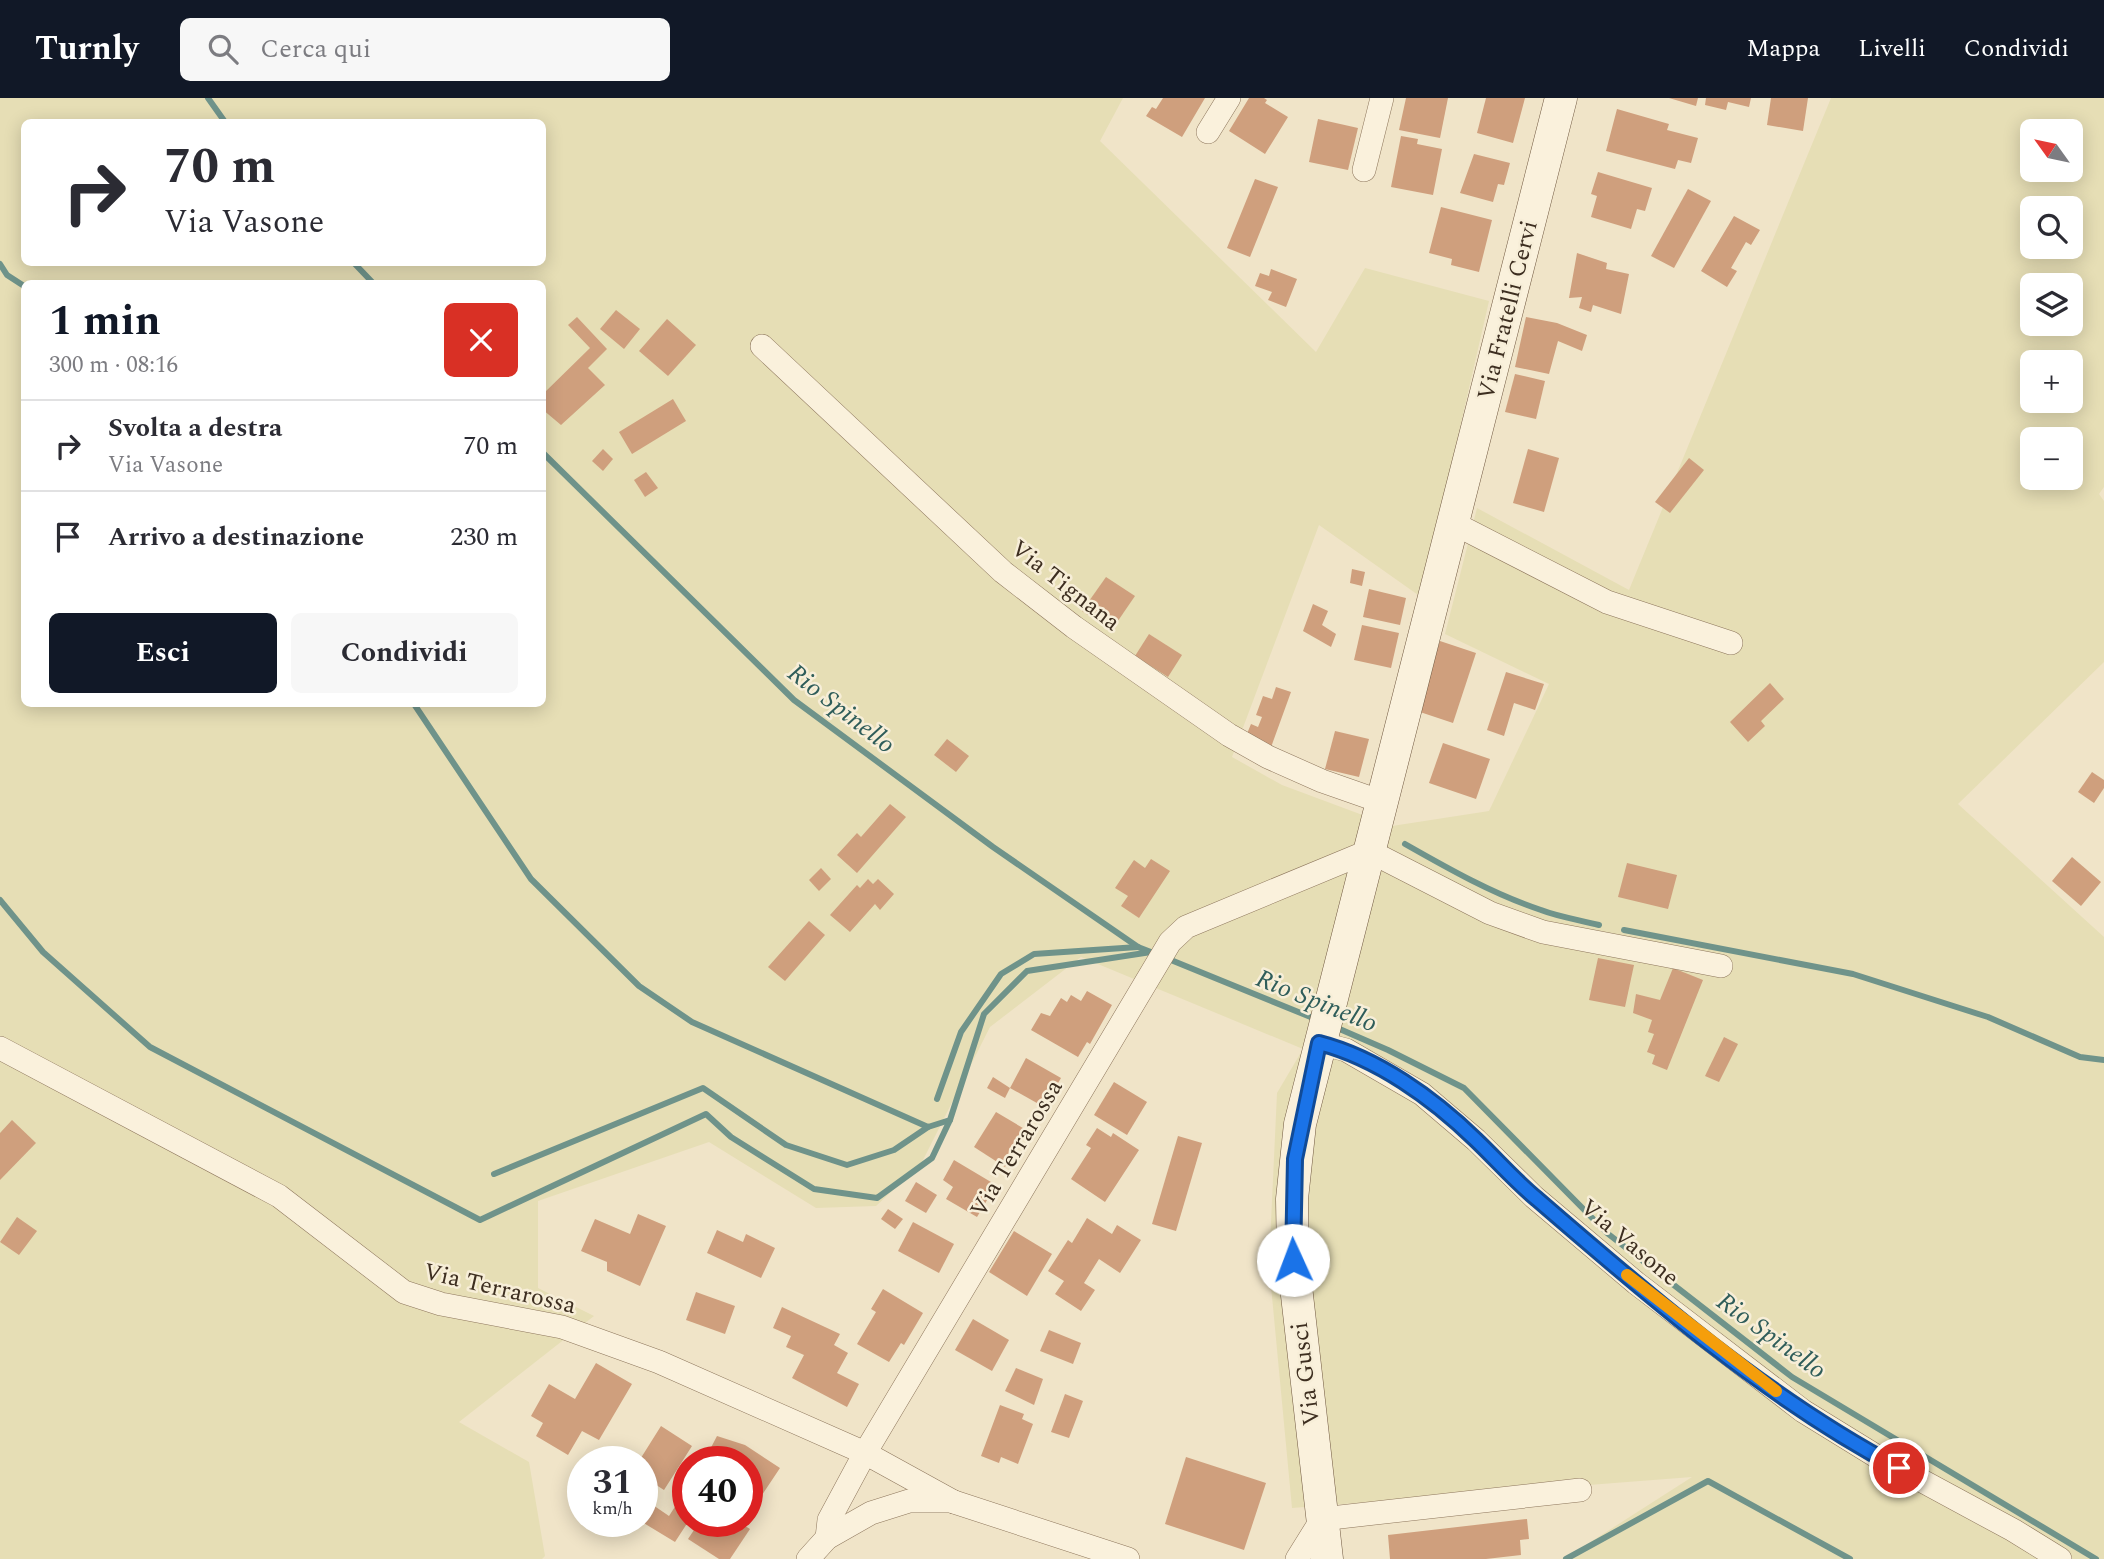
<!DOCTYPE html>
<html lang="it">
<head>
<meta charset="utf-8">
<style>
  :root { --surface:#fff; --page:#f7f7f7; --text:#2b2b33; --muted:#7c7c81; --line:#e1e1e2; --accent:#111827 }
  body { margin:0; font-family:Spectral,serif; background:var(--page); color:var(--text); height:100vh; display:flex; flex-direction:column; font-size:26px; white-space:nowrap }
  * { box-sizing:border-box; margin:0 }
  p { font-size:23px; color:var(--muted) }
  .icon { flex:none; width:38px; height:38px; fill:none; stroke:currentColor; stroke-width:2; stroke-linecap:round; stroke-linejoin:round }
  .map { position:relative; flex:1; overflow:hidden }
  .details { position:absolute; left:21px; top:182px; width:525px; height:427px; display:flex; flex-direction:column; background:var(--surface); border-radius:10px; box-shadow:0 4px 18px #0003 }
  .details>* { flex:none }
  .hud { position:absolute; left:21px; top:21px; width:525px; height:147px; border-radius:10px; box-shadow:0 4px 18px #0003; background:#fff; color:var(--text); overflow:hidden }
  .needle { width:46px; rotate:303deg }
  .fabs { position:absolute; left:2020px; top:21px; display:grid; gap:14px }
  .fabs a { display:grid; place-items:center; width:63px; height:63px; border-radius:10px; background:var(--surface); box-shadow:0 4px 18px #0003; font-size:35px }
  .speed { position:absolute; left:567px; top:1348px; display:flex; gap:14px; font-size:35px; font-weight:700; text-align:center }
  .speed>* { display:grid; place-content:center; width:91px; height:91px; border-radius:50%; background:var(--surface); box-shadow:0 4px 18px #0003; line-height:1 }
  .speed small { font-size:18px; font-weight:400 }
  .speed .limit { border:10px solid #d22; background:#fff; color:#111 }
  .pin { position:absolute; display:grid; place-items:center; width:60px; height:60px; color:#fff; margin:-30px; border:4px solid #fff; border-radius:50%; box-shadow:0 2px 7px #0007 }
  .me { position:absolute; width:77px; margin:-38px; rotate:358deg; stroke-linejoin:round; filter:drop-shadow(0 0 5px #0008) }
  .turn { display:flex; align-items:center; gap:24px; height:147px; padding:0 28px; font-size:32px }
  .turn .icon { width:91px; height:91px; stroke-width:2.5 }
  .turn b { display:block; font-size:49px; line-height:60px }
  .round { display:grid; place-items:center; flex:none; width:74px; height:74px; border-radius:10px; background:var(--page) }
  .head { display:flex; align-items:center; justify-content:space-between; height:119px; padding:0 28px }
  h1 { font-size:42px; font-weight:700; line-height:52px; color:var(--accent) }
  .primary-button { display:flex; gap:14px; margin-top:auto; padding:14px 28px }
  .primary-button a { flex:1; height:80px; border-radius:10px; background:var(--accent); color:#fff; font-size:28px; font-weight:700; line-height:80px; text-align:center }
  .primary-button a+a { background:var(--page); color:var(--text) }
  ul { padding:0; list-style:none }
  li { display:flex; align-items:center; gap:21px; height:91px; padding:0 28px; border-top:2px solid var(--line) }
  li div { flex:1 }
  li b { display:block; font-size:26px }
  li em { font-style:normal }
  header { display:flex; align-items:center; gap:42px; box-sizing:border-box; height:98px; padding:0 35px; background:var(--accent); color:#fff }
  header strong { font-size:33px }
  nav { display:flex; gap:38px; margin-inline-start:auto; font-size:24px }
  .search { width:490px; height:63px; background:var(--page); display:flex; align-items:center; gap:18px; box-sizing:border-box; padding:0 24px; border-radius:10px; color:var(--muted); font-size:26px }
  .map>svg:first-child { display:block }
  .farmland { fill:#e6deb5; fill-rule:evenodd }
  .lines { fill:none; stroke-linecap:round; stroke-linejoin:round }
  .stream { stroke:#6f938a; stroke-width:6 }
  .building { fill:#cf9f7d }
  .street-casing { stroke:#8d765c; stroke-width:24 }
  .secondary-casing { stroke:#6f573f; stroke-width:33 }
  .street { stroke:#faf1dc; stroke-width:23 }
  .secondary { stroke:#faf1dc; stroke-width:32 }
  .route-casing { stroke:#114b97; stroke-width:18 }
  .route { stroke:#1a73e8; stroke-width:12 }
  .slow { stroke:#f59e0b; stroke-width:12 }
  .labels { text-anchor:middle; stroke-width:5; stroke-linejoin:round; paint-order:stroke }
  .street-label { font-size:24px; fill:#3d2e20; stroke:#f7eed8 }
  .water-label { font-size:26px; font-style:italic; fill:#2f5d5a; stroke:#f7eed8 }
</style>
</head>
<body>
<header>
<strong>Turnly</strong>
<div class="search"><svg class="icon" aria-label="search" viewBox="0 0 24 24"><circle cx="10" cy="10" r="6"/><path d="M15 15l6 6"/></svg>Cerca qui</div>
<nav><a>Mappa</a><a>Livelli</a><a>Condividi</a></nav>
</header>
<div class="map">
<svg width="2104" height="1461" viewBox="0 0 2104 1461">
  <rect width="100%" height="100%" fill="#f0e4c8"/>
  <!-- farmland -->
  <path class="farmland" d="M 0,0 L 1123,0 L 1100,43 L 1316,254 L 1365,170 L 1489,203 L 1421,499 L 1319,427 L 1232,659 L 1282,687 L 1392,728 L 1489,713 L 1549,586 L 1445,536 L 1477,410 L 1629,492 L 1831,0 L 2104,0 L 2104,389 L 2099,396 L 2104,403 L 2104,564 L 1958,706 L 2104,839 L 2104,1461 L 1564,1461 L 1692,1379 L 1292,1410 L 1269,1167 L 1277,995 L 1303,951 L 1081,859 L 990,929 L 921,1066 L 876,1108 L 816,1110 L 709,1044 L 538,1103 L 538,1190 L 594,1218 L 459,1324 L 529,1364 L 545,1458 L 542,1461 L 0,1461 ZM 24,24 L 542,24 L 542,164 L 24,164 ZM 2032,33 L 2070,33 L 2070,72 L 2032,72 ZM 2032,110 L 2070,110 L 2070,149 L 2032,149 ZM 24,186 L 542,186 L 542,606 L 24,606 ZM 2032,187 L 2070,187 L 2070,226 L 2032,226 ZM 2032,264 L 2070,264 L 2070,303 L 2032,303 ZM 2032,341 L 2070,341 L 2070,380 L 2032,380 Z"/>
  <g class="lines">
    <!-- stream -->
    <g class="stream">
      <path d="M 208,0 L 225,24"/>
      <path d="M 353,164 L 374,186"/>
      <path d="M 0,166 L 7,177 L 24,188"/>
      <path d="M 542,354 L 794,602 L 993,749 L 1138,849 L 1156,856"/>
      <path d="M 414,606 L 531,781 L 639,888 L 692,924 L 928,1029 L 950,1022 L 984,916 L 1027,873 L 1151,854"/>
      <path d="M 1405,746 C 1449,771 1493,796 1541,812 C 1559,819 1580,822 1599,827"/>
      <path d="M 0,802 L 43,854 L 150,949 L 480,1122 L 706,1016 L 731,1039 L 814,1091 L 877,1100 L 932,1060 L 950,1022"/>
      <path d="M 1624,832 L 1853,876 L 1988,919 L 2080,959 L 2104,962"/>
      <path d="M 1166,860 L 1318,922"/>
      <path d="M 1335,929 L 1388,952 L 1464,990 L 1607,1135 L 1792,1279 L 2096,1461"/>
      <path d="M 937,1001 L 961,934 L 1001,876 L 1034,856 L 1138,849"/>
      <path d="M 494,1076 L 703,990 L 786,1047 L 847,1067 L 894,1052 L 928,1029"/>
      <path d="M 1566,1461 L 1708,1383 L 1850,1461"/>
    </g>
  </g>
  <!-- building -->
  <g class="building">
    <path d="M 1163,0 L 1205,0 L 1182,39 L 1146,18 L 1152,9 L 1156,11 Z"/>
    <path d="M 1249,0 L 1264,0 L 1267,2 L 1265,5 L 1288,19 L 1265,56 L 1229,33 Z"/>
    <path d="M 1406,0 L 1448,0 L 1440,40 L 1399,32 Z"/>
    <path d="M 1486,0 L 1525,0 L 1513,45 L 1477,35 Z"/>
    <path d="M 1669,0 L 1698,0 L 1696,8 Z"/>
    <path d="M 1706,0 L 1751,0 L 1749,9 L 1728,4 L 1726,12 L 1705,7 Z"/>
    <path d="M 1771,0 L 1808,0 L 1803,33 L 1767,27 Z"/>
    <path d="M 1617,11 L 1669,26 L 1667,32 L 1698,40 L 1691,65 L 1678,62 L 1675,71 L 1606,53 Z"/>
    <path d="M 1318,21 L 1358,30 L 1348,72 L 1309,64 Z"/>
    <path d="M 1401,38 L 1418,41 L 1417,46 L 1442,51 L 1433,97 L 1391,89 Z"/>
    <path d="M 1474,56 L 1510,65 L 1504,87 L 1498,86 L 1493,104 L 1460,95 Z"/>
    <path d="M 1598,74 L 1652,90 L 1645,113 L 1637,111 L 1631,131 L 1591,119 L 1597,98 L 1591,96 Z"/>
    <path d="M 1255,81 L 1278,89 L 1250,159 L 1227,150 Z"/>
    <path d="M 1688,91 L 1711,103 L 1674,170 L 1651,158 Z"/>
    <path d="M 1441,109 L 1492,122 L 1479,174 L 1451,167 L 1452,161 L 1429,155 Z"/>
    <path d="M 1734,118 L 1760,132 L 1751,147 L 1746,144 L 1731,170 L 1737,173 L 1727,189 L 1701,173 Z"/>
    <path d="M 1577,155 L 1607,165 L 1606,171 L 1629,176 L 1621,216 L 1593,207 L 1591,214 L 1579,210 L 1582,199 L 1569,200 Z"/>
    <path d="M 1271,171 L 1297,181 L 1286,209 L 1268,202 L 1272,194 L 1255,188 L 1260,175 L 1269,178 Z"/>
    <path d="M 616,212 L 640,231 L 624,251 L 600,231 Z"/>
    <path d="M 577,219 L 607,251 L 588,270 L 605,287 L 561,327 L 542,311 L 542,297 L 590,250 L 568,227 Z"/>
    <path d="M 1526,219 L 1557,225 L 1587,237 L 1582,253 L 1558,243 L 1549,276 L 1515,269 Z"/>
    <path d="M 667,221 L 696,247 L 668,278 L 639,253 Z"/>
    <path d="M 1515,276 L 1545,283 L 1536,321 L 1505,314 Z"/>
    <path d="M 673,301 L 686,323 L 632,356 L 619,334 Z"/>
    <path d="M 603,351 L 613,361 L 603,373 L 592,363 Z"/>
    <path d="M 1528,351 L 1559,360 L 1544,414 L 1513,405 Z"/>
    <path d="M 1689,360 L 1704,372 L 1670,415 L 1655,404 Z"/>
    <path d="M 646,374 L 658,390 L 645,399 L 634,382 Z"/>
    <path d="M 1352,471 L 1365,474 L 1362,488 L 1350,485 Z"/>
    <path d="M 1106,479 L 1135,498 L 1111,533 L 1082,513 Z"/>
    <path d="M 1369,491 L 1406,500 L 1400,527 L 1363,519 Z"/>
    <path d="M 1313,506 L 1328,513 L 1322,527 L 1336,536 L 1331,549 L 1303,533 Z"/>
    <path d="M 1362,527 L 1399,535 L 1391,570 L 1354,562 Z"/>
    <path d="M 1149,536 L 1182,557 L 1168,579 L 1135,558 Z"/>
    <path d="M 1440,543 L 1476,555 L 1453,625 L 1417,613 Z"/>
    <path d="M 1506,574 L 1544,586 L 1535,612 L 1514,605 L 1504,638 L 1487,632 Z"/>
    <path d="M 1770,585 L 1784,601 L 1761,623 L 1765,628 L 1748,644 L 1730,624 Z"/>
    <path d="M 1276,589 L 1291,594 L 1270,652 L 1244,643 L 1251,626 L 1258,629 L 1262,619 L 1256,617 L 1263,598 L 1272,601 Z"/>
    <path d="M 1335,633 L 1369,641 L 1359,679 L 1325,671 Z"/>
    <path d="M 947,641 L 969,658 L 956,674 L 934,657 Z"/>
    <path d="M 1443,645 L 1490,661 L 1476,701 L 1429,685 Z"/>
    <path d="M 2092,674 L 2104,682 L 2104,690 L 2094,705 L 2078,694 Z"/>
    <path d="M 890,706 L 906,719 L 857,775 L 837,757 L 857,735 L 861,739 Z"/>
    <path d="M 2072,759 L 2101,784 L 2081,808 L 2052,783 Z"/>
    <path d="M 1151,761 L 1170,773 L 1139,820 L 1121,808 L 1128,798 L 1115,790 L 1134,762 L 1145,770 Z"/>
    <path d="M 1627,765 L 1677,777 L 1668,811 L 1618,799 Z"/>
    <path d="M 821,770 L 831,781 L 819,793 L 809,782 Z"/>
    <path d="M 868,781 L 873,786 L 878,781 L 894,796 L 880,812 L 875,806 L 850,834 L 830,817 L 857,787 L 860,790 Z"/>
    <path d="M 809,823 L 825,837 L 785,883 L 768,869 Z"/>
    <path d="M 1598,860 L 1634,867 L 1625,909 L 1589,902 Z"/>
    <path d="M 1673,870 L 1703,882 L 1667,972 L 1652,966 L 1655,957 L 1647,954 L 1654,936 L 1648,934 L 1652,922 L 1633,915 L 1636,896 L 1660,902 Z"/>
    <path d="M 1087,893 L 1112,907 L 1090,946 L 1087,944 L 1078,959 L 1031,932 L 1041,915 L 1050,918 L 1061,900 L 1067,904 L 1071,897 L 1081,903 Z"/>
    <path d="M 1724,939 L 1738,946 L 1719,984 L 1705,978 Z"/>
    <path d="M 1026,960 L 1061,980 L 1044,1009 L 1010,990 Z"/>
    <path d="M 993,979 L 1010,990 L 1005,1000 L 987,990 Z"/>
    <path d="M 1114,984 L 1147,1004 L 1127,1037 L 1094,1017 Z"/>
    <path d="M 996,1014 L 1028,1033 L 1005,1069 L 974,1049 Z"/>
    <path d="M 12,1022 L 36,1045 L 0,1082 L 0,1035 Z"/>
    <path d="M 1097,1030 L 1111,1039 L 1113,1035 L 1139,1052 L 1105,1104 L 1071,1081 L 1091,1050 L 1086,1047 Z"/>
    <path d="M 1178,1038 L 1202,1045 L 1176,1133 L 1152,1126 Z"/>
    <path d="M 954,1062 L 996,1087 L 977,1119 L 946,1101 L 953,1089 L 943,1082 Z"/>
    <path d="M 916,1084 L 937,1097 L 926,1115 L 905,1103 Z"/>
    <path d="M 888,1111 L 903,1121 L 895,1131 L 881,1121 Z"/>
    <path d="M 638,1116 L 666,1128 L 640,1188 L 607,1173 L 607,1164 L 581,1153 L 595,1121 L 630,1136 Z"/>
    <path d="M 17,1119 L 37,1133 L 19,1157 L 0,1144 Z"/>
    <path d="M 1087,1120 L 1112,1136 L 1117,1127 L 1141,1142 L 1120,1175 L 1099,1161 L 1084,1185 L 1095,1192 L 1081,1213 L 1055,1196 L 1064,1183 L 1048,1173 L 1068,1142 L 1072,1145 Z"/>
    <path d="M 913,1124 L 954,1146 L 939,1175 L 898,1153 Z"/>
    <path d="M 717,1132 L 743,1144 L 746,1136 L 775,1150 L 761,1180 L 707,1155 Z"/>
    <path d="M 1014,1133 L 1052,1156 L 1027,1198 L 989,1174 Z"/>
    <path d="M 883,1191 L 923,1215 L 904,1247 L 901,1245 L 889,1264 L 857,1246 L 876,1214 L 871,1211 Z"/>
    <path d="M 696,1194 L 735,1208 L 725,1236 L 686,1222 Z"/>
    <path d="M 782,1209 L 840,1236 L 834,1247 L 848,1255 L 837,1275 L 859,1286 L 847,1309 L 792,1280 L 804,1257 L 786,1249 L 791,1238 L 773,1230 Z"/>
    <path d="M 973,1221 L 1009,1242 L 992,1273 L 955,1252 Z"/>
    <path d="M 1049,1232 L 1081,1245 L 1073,1266 L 1040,1253 Z"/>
    <path d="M 596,1265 L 632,1286 L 599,1342 L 582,1333 L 568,1357 L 536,1338 L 543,1325 L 531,1318 L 549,1286 L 575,1301 Z"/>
    <path d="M 1016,1270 L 1043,1281 L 1034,1307 L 1005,1293 Z"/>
    <path d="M 1065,1296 L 1083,1303 L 1069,1340 L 1051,1334 Z"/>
    <path d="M 1000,1307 L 1024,1316 L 1022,1321 L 1033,1326 L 1018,1366 L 1001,1359 L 999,1365 L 981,1358 Z"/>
    <path d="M 661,1328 L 692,1348 L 664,1392 L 642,1378 L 642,1363 L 639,1363 Z"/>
    <path d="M 717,1338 L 745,1347 L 780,1370 L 758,1403 L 747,1396 L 747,1363 L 704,1363 Z"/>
    <path d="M 1186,1359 L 1266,1385 L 1244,1452 L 1165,1426 Z"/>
    <path d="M 680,1401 L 688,1406 L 688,1424 L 675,1444 L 642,1424 L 642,1411 L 647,1403 L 669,1418 Z"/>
    <path d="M 1527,1421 L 1529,1441 L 1520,1442 L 1521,1457 L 1486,1461 L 1390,1461 L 1388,1437 Z"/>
    <path d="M 700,1423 L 737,1423 L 750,1431 L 730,1461 L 719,1461 L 688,1441 Z"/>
  </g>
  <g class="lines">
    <defs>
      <g id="street">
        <path d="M 1208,34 L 1229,0"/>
        <path d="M 1364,72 L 1382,0"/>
        <path d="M 762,248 L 1003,474 L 1074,529 L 1229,637 L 1268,659 L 1322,683 L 1382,704"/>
        <path d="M 1453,425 L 1607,504 L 1731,545"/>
        <path d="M 1319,945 L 1346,952 L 1422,996 L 1476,1042 L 1534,1099 L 1636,1185 L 1803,1313 L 1876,1358 L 2013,1432 L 2060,1461"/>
        <path d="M 0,950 L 279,1098 L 404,1194 L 441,1206 L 562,1229 L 659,1264 L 865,1355 L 954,1404"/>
        <path d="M 827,1440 L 829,1422 L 865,1355 L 1170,844 L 1186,829 L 1369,753 L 1490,815 L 1543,834 L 1721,868"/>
        <path d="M 808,1461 L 827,1440 L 871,1415 L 909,1403 L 951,1403 L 1128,1461"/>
        <path d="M 1297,1461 L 1322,1421 L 1580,1392"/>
      </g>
      <path id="secondary" d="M 1327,1461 L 1293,1162 L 1292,1101 L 1300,1026 L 1561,0"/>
    </defs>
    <!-- street casing -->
    <use href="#street" class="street-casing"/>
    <!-- secondary casing -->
    <use href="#secondary" class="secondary-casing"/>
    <!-- street -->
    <use href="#street" class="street"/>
    <!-- secondary -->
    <use href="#secondary" class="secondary"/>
  </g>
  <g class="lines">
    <defs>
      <path id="route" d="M 1293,1162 L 1295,1061 L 1319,945 C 1377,960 1433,1000 1476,1042 C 1496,1061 1515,1083 1537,1101 C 1649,1198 1768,1301 1899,1370"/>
    </defs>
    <!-- route casing -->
    <use href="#route" class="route-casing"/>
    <!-- route -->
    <use href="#route" class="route"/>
    <!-- slow -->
    <path class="slow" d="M 1627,1177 L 1776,1293"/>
  </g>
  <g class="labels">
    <!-- street labels -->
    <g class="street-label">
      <text transform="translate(1507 212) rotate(-76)" y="8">Via Fratelli Cervi</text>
      <text transform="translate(1066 487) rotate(38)" y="8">Via Tignana</text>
      <text transform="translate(1016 1050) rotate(-59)" y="8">Via Terrarossa</text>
      <text transform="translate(1630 1144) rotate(40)" y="8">Via Vasone</text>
      <text transform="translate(500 1190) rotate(13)" y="8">Via Terrarossa</text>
      <text transform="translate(1305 1276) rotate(-97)" y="8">Via Gusci</text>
    </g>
    <!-- water labels -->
    <g class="water-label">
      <text transform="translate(842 610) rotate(38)" y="9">Rio Spinello</text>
      <text transform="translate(1317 902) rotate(22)" y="9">Rio Spinello</text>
      <text transform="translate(1772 1237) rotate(36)" y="9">Rio Spinello</text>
    </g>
  </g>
</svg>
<div class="fabs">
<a><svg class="needle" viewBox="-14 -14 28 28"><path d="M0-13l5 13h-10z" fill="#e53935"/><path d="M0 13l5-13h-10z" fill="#7c7c81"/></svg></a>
<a><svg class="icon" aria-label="search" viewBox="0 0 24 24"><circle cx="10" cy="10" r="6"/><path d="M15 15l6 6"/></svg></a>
<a><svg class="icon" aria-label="layers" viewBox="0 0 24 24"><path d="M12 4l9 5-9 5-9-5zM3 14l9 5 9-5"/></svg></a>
<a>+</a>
<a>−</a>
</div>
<div class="speed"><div>31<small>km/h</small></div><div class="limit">40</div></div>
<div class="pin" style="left:1899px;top:1370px;background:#d93025"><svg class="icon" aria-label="arrive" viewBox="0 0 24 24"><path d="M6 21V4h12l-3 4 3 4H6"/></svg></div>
<svg class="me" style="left:1293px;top:1162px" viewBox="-20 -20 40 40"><circle r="19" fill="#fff"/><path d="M0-13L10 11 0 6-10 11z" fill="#1a73e8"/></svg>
<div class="hud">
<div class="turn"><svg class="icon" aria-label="right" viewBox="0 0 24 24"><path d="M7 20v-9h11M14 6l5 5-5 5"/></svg><div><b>70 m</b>Via Vasone</div></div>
</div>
<section class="details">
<div class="head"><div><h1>1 min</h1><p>300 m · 08:16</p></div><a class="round" style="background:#d93025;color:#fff"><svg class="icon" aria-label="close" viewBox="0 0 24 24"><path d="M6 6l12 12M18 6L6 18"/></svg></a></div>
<ul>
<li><svg class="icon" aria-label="right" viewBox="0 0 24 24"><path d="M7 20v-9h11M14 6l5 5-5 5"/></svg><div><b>Svolta a destra</b><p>Via Vasone</p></div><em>70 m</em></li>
<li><svg class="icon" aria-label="arrive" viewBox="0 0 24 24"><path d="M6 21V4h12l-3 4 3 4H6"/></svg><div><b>Arrivo a destinazione</b></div><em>230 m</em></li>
</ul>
<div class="primary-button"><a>Esci</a><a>Condividi</a></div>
</section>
</div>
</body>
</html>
